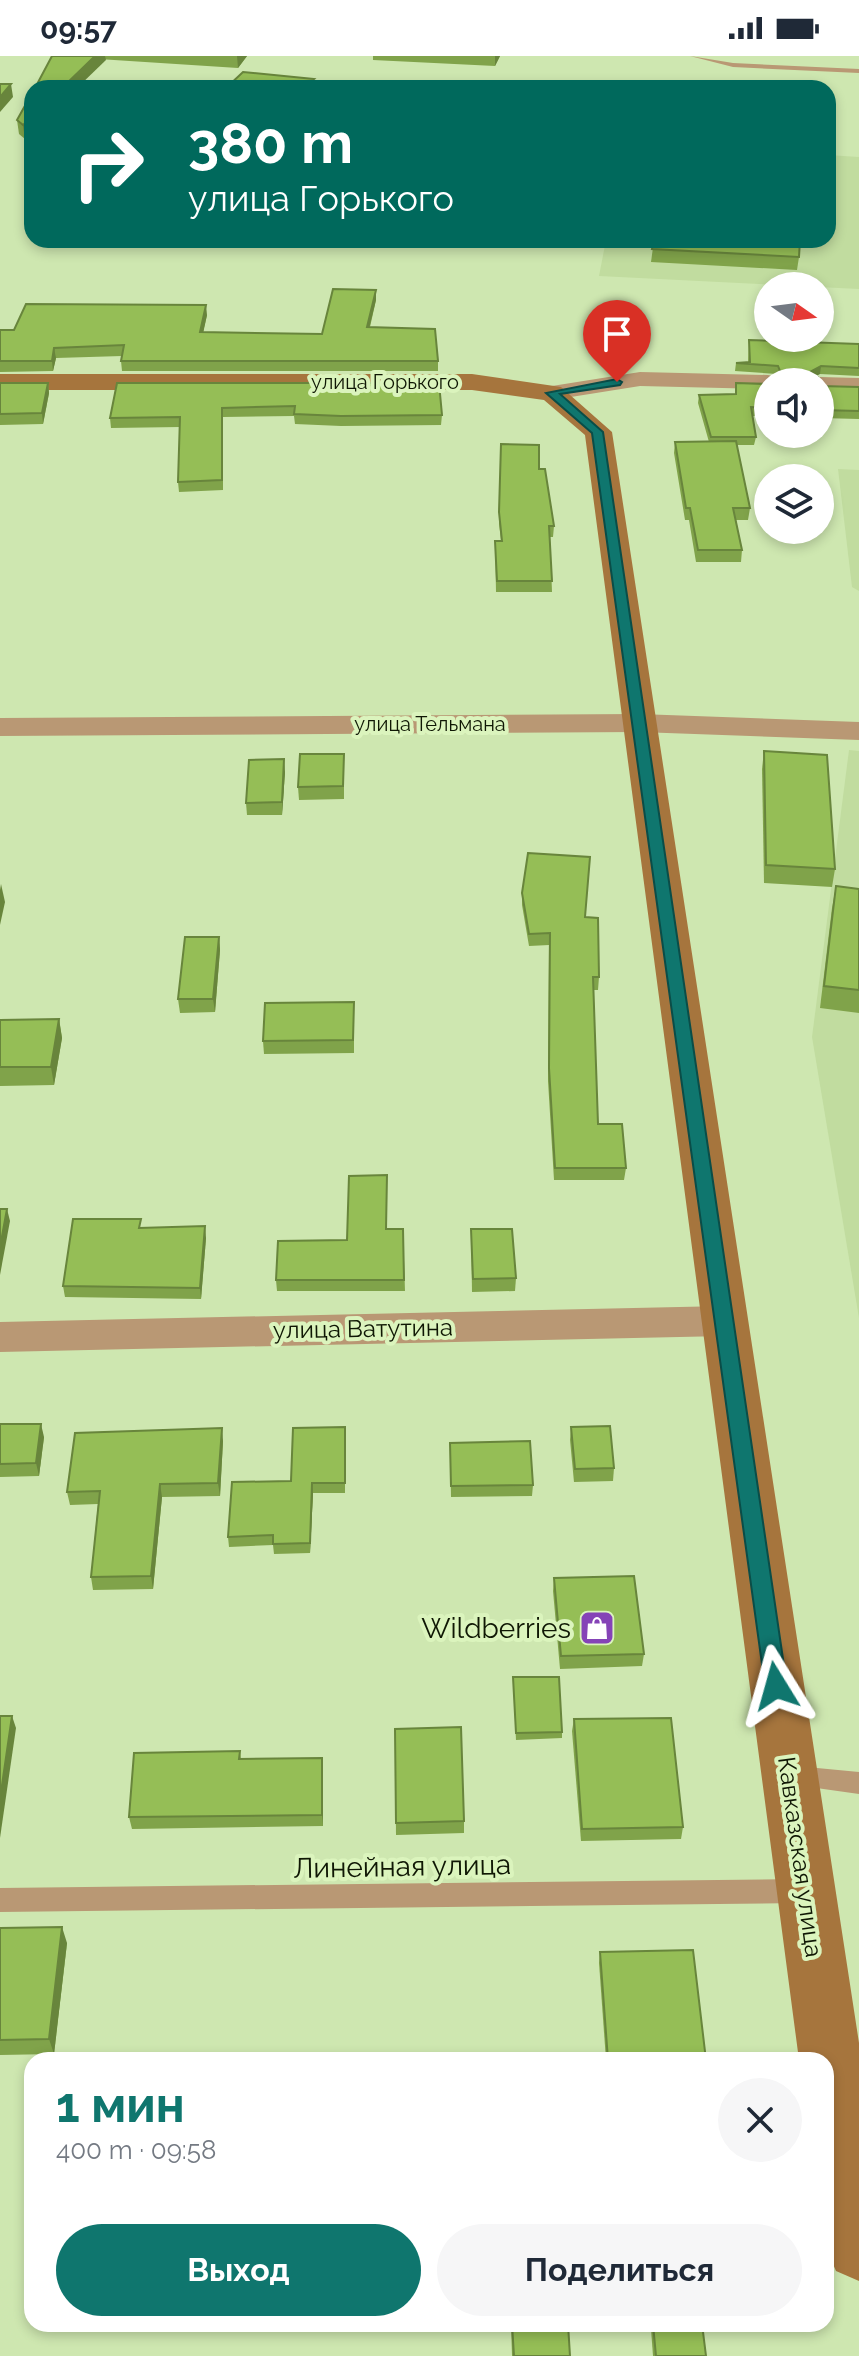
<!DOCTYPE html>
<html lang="ru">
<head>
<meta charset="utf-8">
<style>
  :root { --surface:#fff; --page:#f6f6f7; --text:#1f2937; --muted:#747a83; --accent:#0f766e }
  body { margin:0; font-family:Raleway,sans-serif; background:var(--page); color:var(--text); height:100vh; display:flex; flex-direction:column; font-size:30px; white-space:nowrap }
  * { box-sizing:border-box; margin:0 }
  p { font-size:26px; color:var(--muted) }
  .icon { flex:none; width:44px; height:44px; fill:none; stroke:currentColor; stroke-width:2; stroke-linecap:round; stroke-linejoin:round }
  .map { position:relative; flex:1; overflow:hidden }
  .sheet { position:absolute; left:24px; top:1996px; width:810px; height:280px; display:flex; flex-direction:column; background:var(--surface); border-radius:24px; box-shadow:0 4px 12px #0003 }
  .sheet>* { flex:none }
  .guide { position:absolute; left:24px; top:24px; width:812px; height:168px; border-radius:24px; box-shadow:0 4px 12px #0003; background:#00695c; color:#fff; overflow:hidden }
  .needle { width:52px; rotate:104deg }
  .fabs { position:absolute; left:754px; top:216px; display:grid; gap:16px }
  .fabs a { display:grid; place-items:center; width:80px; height:80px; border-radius:50%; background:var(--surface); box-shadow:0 4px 12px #0003; font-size:40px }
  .pin { position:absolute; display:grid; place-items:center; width:68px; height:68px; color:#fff; margin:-82px -34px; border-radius:50% 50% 50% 0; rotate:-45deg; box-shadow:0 0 8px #0007 }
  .pin .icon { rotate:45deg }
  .me { position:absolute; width:88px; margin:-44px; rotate:352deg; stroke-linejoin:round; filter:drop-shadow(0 0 6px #0008) }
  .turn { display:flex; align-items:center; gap:28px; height:168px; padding:0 32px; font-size:36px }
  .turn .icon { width:104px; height:104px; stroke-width:2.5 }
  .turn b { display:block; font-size:56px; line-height:68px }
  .round { display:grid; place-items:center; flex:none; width:84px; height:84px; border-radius:42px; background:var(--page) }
  .summary { display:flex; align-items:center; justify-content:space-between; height:136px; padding:0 32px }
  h1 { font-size:48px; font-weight:700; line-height:60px; color:var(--accent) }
  .cta { display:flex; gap:16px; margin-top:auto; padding:16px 32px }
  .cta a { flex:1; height:92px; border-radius:48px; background:var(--accent); color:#fff; font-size:32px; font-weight:700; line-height:92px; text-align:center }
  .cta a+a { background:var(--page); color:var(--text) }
  .status { display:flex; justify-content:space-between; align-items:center; height:56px; padding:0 40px; background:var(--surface); direction:ltr }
  .status svg { height:22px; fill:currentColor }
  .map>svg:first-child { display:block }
  .built { fill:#c1dc9f }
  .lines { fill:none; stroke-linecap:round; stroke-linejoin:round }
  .service { fill:#b99874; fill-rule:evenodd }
  .minor { fill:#b99874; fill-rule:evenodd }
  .secondary { fill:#a6753d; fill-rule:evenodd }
  .wall { fill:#80a34a }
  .shaded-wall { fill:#68853c }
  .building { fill:#95be56; stroke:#68853c; stroke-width:2 }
  .route { fill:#0f766e; stroke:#0a4d48; stroke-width:2 }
  .labels { text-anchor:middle; stroke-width:8; stroke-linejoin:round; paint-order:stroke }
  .far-street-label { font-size:20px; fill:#0f1704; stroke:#dbf4bd }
  .street-label { font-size:24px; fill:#0f1704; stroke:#dbf4bd }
  .near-poi-label { font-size:28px; fill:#0f1704; stroke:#dbf4bd; text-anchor:end }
  .near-street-label { font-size:28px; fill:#0f1704; stroke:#dbf4bd }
</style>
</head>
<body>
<div class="status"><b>09:57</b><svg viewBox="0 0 49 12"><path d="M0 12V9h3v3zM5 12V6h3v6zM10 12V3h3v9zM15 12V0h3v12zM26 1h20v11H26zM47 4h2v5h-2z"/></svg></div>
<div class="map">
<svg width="859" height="2300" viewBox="0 0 859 2300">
  <rect width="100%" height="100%" fill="#cee7b0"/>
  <!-- built -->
  <g class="built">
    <path d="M 828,99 L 859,101 L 859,233 L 599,220 L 606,184 L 828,184 Z"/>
    <path d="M 838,413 L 859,414 L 859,535 L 852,531 Z"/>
    <path d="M 849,694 L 859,695 L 859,1262 L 812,981 Z"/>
  </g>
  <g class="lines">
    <!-- service -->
    <g class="service">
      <path d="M 690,0 L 733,7 L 859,13 L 859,17 L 733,11 Z"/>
      <path d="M 796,1710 L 859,1716 L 859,1738 L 788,1728 L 784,1721 L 788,1714 Z"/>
      <path d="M 801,1823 L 809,1827 L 813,1835 L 809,1843 L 801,1847 L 0,1856 L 0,1832 Z"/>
    </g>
    <!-- minor -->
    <g class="minor">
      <path d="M 640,316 L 768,319 L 776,321 L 779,326 L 768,326 L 768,333 L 640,330 L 552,344 L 544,342 L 541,337 L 544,332 L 552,330 Z"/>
      <path d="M 820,321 L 859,322 L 859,336 L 820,335 L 820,326 L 810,326 Z"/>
      <path d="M 639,658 L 859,666 L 859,684 L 639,676 L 0,680 L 0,662 Z"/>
      <path d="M 725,1250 L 739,1254 L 745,1265 L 739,1276 L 725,1280 L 0,1296 L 0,1266 Z"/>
    </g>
    <!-- secondary -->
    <path class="secondary" d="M 0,318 L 472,318 L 561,331 L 612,376 L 859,1987 L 859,2225 L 836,2215 L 826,2192 L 826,2004 L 799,2004 L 585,379 L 544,344 L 472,334 L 0,334 Z"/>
  </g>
  <!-- wall -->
  <g class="wall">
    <path d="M 52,0 L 247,0 L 238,12 Z"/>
    <path d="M 373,0 L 500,0 L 495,10 L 373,4 Z"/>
    <path d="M 32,37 L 32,76 L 25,83 L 19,78 L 17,64 Z"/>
    <path d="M 654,184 L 799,201 L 797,214 L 651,206 Z"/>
    <path d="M 376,234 L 376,244 L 370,271 L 438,305 L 438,315 L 122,315 L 121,305 L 122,300 L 56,302 L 53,315 L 0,316 L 0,274 L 207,259 L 203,276 L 322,278 Z"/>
    <path d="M 749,284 L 859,288 L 859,320 L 820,318 L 778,321 L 777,318 L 735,315 L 736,307 L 748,306 Z"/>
    <path d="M 0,327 L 48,327 L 49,337 L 43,368 L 0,369 Z"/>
    <path d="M 117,327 L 442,359 L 441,369 L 341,370 L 295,368 L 294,360 L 223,361 L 223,434 L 179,436 L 178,426 L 180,371 L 111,372 L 110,362 Z"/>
    <path d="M 736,327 L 768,328 L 768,360 L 752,360 L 756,381 L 754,389 L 736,389 L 750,452 L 748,464 L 736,464 L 742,494 L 741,506 L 696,506 L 689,464 L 685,464 L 674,397 L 675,386 L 709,386 L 698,347 L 699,339 L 735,338 Z"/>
    <path d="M 820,327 L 821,330 L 859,331 L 859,363 L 820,362 Z"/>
    <path d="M 501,388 L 539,413 L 554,470 L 553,481 L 550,481 L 552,536 L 496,536 L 495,485 L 501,485 L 499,467 Z"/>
    <path d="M 764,695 L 835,813 L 832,831 L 764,827 L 762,713 Z"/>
    <path d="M 344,698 L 344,743 L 299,744 L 298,731 Z"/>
    <path d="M 285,716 L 282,759 L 247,759 L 246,747 Z"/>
    <path d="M 836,830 L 859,833 L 859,957 L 820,952 L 832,852 Z"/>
    <path d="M 522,837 L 585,861 L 599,921 L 598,934 L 593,934 L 598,1068 L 626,1112 L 624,1124 L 554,1124 L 548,1025 L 549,889 L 529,890 L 522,849 Z"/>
    <path d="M 219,881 L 220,894 L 215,956 L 180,957 L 178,943 Z"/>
    <path d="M 354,959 L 354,997 L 264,998 L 263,985 Z"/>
    <path d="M 59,963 L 62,982 L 54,1029 L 0,1030 L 0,964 Z"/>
    <path d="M 142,1172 L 206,1182 L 201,1243 L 65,1241 L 63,1230 Z"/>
    <path d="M 387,1173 L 403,1173 L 405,1235 L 277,1235 L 276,1224 L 347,1184 Z"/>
    <path d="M 471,1173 L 516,1222 L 515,1235 L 472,1236 Z"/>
    <path d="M 0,1368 L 44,1381 L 39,1420 L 0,1421 Z"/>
    <path d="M 345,1371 L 345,1437 L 313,1437 L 310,1497 L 274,1498 L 273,1489 L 229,1491 L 228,1481 L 291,1425 Z"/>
    <path d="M 571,1371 L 614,1412 L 613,1425 L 574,1426 L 570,1384 Z"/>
    <path d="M 223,1385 L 220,1440 L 162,1441 L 153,1533 L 93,1534 L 91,1521 L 98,1448 L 70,1449 L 67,1436 Z"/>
    <path d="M 450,1387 L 533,1429 L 532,1440 L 451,1441 Z"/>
    <path d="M 554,1522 L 644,1598 L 642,1610 L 560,1613 L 553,1535 Z"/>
    <path d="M 513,1621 L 562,1676 L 562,1682 L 516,1684 Z"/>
    <path d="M 574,1663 L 683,1771 L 681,1783 L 581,1785 L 572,1675 Z"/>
    <path d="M 395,1673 L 464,1765 L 464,1777 L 396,1779 Z"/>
    <path d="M 240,1695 L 241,1703 L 322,1702 L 323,1770 L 132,1773 L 129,1761 Z"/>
    <path d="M 0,1872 L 67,1887 L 54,1998 L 0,1999 Z"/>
    <path d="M 600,1896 L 706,2004 L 606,2004 L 599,1907 Z"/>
    <path d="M 511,2268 L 568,2268 L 570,2300 L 512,2300 Z"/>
    <path d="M 652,2268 L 702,2268 L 706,2300 L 653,2300 L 651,2273 Z"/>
  </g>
  <!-- shaded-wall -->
  <g class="shaded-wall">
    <path d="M 95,0 L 105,0 L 106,4 L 77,32 L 62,32 Z"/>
    <path d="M 237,0 L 247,0 L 238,12 Z"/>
    <path d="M 495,0 L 500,0 L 495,10 Z"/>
    <path d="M 314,23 L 314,32 L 303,32 Z"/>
    <path d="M 11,28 L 13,41 L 0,56 L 0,41 Z"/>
    <path d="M 32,61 L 32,76 L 25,83 L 23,69 Z"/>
    <path d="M 376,234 L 376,244 L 367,281 L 367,271 Z"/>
    <path d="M 206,249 L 207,259 L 201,287 L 200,276 Z"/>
    <path d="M 54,292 L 56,302 L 53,315 L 52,305 Z"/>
    <path d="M 821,310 L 820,318 L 807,325 L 808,317 Z"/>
    <path d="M 48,327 L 49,337 L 43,368 L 42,357 Z"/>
    <path d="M 284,703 L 285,716 L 282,759 L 282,746 Z"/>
    <path d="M 1,828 L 5,846 L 0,869 L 0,834 Z"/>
    <path d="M 219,881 L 220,894 L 215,956 L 213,943 Z"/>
    <path d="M 59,963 L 62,982 L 54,1029 L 51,1011 Z"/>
    <path d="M 7,1153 L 10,1165 L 0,1219 L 0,1191 Z"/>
    <path d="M 205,1170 L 206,1182 L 201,1243 L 200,1232 Z"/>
    <path d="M 41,1368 L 44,1381 L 39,1420 L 36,1407 Z"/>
    <path d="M 222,1372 L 223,1385 L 220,1440 L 218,1427 Z"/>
    <path d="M 312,1427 L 313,1437 L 310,1497 L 310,1487 Z"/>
    <path d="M 160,1428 L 162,1441 L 153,1533 L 151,1520 Z"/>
    <path d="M 12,1660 L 16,1672 L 0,1782 L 0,1743 Z"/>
    <path d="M 322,1702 L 323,1714 L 323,1770 L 322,1759 Z"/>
    <path d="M 62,1871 L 67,1887 L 54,1998 L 49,1983 Z"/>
  </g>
  <!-- building -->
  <g class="building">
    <path d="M 52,0 L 95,0 L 62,32 L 35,32 Z"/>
    <path d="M 243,16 L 314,23 L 303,32 L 226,32 Z"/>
    <path d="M 0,28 L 11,28 L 0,41 Z"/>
    <path d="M 32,37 L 32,61 L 23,69 L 17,64 Z"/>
    <path d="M 654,184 L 800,184 L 799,201 L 652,193 Z"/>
    <path d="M 333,233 L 376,234 L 367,271 L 435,273 L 438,305 L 121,305 L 124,289 L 54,292 L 52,305 L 0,305 L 0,274 L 14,274 L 26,248 L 206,249 L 200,276 L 322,278 Z"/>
    <path d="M 749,284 L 859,288 L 859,312 L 821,310 L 808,317 L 811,321 L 818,321 L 820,326 L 770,326 L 772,321 L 782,320 L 778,310 L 736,307 L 750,306 Z"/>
    <path d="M 0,327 L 48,327 L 42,357 L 0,358 Z"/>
    <path d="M 117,327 L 439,327 L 442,359 L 341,360 L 294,358 L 295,350 L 222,352 L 222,424 L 178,426 L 180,361 L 110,362 Z"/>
    <path d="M 736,327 L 768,328 L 768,352 L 751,351 L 756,381 L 711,381 L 699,339 L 736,338 Z"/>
    <path d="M 820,327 L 821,330 L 859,331 L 859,355 L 820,354 Z"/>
    <path d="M 736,385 L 750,452 L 733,452 L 742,494 L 698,494 L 690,452 L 686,452 L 675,386 Z"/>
    <path d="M 501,388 L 539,389 L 539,413 L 545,413 L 554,470 L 549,470 L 552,525 L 497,525 L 495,485 L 502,485 L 499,456 Z"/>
    <path d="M 764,695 L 827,699 L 835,813 L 766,809 Z"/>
    <path d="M 300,698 L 344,698 L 343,730 L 298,731 Z"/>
    <path d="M 284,703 L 282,746 L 246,747 L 249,704 Z"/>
    <path d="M 528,797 L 590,801 L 585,861 L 598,862 L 599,921 L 593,921 L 598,1068 L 622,1068 L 626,1112 L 555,1112 L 549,1012 L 550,877 L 529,878 L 522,837 Z"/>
    <path d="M 836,830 L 859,833 L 859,934 L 824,930 Z"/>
    <path d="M 185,881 L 219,881 L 213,943 L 178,943 Z"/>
    <path d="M 354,946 L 353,984 L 263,985 L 265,947 Z"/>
    <path d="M 59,963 L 51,1011 L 0,1011 L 0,964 Z"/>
    <path d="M 387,1119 L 386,1173 L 403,1173 L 404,1224 L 276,1224 L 278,1185 L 347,1184 L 349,1120 Z"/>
    <path d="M 0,1153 L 7,1153 L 0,1191 Z"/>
    <path d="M 73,1163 L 141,1163 L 139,1172 L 205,1170 L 200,1232 L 63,1230 Z"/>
    <path d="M 471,1173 L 512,1173 L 516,1222 L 473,1223 Z"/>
    <path d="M 0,1368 L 41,1368 L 36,1407 L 0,1408 Z"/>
    <path d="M 610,1370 L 614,1412 L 575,1413 L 571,1371 Z"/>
    <path d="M 345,1371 L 345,1427 L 312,1427 L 310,1487 L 273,1488 L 273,1479 L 228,1481 L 232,1426 L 291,1425 L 293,1372 Z"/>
    <path d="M 222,1372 L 218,1427 L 160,1428 L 151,1520 L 91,1521 L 100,1435 L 67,1436 L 75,1377 Z"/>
    <path d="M 530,1385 L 533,1429 L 451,1430 L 450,1387 Z"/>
    <path d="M 634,1520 L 644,1598 L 561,1600 L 554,1522 Z"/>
    <path d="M 513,1621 L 559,1621 L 562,1676 L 516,1677 Z"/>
    <path d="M 0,1660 L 12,1660 L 0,1743 Z"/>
    <path d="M 671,1662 L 683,1771 L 582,1773 L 574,1663 Z"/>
    <path d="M 461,1671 L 464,1765 L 396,1767 L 395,1673 Z"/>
    <path d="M 240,1695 L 239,1703 L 322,1702 L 322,1759 L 129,1761 L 134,1697 Z"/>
    <path d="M 62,1871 L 49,1983 L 0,1984 L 0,1872 Z"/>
    <path d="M 693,1894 L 706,2004 L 608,2004 L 600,1896 Z"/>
    <path d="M 512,2268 L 568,2268 L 570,2300 L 514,2300 Z"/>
    <path d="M 653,2268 L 702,2268 L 706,2300 L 656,2300 Z"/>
  </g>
  <!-- route -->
  <path class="route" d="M 617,323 L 622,326 L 620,329 L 560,338 L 603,376 L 787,1630 L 784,1637 L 776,1640 L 768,1637 L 765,1630 L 592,377 L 546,337 Z"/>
  <!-- icons -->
  <defs>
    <symbol id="shop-square" viewBox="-11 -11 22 22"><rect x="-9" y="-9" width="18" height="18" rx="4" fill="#8543b7" stroke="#dbf4bd"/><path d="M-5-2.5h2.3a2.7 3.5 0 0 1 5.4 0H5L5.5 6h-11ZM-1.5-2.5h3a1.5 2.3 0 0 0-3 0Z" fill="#fff"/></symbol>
  </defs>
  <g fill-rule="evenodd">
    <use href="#shop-square" x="577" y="1552" width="40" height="40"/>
  </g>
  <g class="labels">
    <!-- far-street labels -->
    <g class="far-street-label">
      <text x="385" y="333">улица Горького</text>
      <text x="430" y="675">улица Тельмана</text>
    </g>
    <!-- street labels -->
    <g class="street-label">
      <text transform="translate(363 1273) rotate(-1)" y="8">улица Ватутина</text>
      <text transform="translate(800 1801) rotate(82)" y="8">Кавказская улица</text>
    </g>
    <!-- near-poi labels -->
    <g class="near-poi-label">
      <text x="571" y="1582">Wildberries</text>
    </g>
    <!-- near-street labels -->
    <g class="near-street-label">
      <text transform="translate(402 1810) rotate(-1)" y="10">Линейная улица</text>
    </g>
  </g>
</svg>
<div class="fabs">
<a><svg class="needle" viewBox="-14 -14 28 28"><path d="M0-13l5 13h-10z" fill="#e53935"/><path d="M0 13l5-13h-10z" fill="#747a83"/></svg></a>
<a><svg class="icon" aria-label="sound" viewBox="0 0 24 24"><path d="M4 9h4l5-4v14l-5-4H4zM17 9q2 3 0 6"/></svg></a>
<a><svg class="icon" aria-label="layers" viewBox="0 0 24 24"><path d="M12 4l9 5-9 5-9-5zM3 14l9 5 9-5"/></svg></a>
</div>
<div class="pin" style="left:617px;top:326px;background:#d93025"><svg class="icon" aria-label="arrive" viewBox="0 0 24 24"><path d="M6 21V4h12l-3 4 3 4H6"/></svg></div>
<svg class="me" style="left:776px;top:1630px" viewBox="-20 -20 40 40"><path d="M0-17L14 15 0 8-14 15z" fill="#0f766e" stroke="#fff" stroke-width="4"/></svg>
<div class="guide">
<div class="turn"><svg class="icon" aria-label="right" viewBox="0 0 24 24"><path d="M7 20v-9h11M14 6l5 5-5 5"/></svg><div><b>380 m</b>улица Горького</div></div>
</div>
<section class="sheet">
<div class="summary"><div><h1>1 мин</h1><p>400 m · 09:58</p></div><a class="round"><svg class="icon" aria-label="close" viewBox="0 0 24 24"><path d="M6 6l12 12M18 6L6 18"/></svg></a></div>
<div class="cta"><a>Выход</a><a>Поделиться</a></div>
</section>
</div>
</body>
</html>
